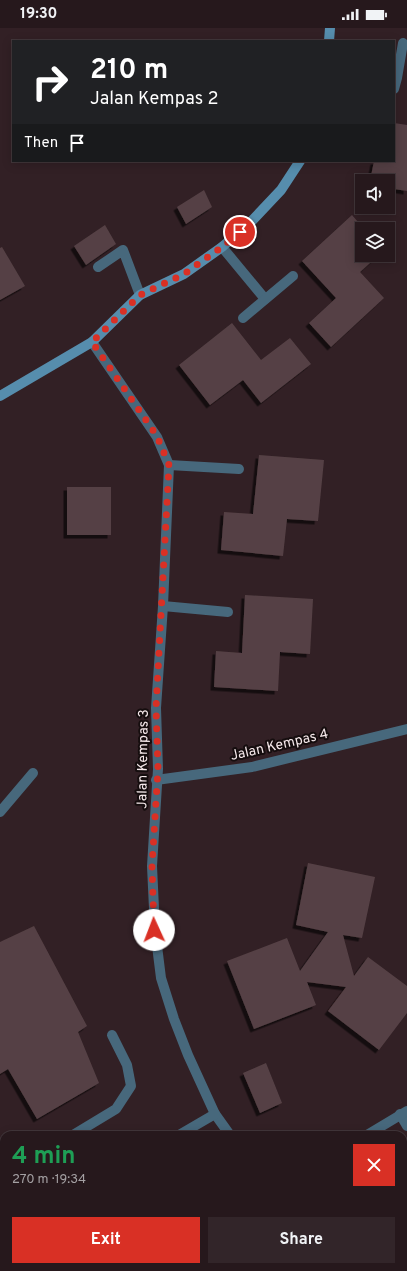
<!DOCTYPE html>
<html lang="en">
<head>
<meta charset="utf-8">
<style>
  :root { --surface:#26181c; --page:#322529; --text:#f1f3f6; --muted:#a4a0a3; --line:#42373b; --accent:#d93025 }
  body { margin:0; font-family:Overpass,sans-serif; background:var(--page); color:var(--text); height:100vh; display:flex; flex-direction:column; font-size:15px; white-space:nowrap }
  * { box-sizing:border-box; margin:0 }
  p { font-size:13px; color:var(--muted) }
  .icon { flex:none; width:22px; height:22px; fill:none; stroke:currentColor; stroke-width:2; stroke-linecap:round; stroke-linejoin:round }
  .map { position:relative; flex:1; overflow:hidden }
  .sheet { position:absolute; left:0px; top:1103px; width:407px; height:140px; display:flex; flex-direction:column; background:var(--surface); border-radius:12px 12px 0 0; box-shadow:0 2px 10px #0003,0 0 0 1px var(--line) }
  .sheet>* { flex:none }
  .hud { position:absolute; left:12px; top:12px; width:383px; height:122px; border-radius:0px; box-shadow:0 2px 10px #0003,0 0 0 1px var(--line); background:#202124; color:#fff; overflow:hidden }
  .tools { position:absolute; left:355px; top:146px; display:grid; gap:8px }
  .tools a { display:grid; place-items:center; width:40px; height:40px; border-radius:0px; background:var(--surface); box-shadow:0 2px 10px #0003,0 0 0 1px var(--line); font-size:20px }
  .pin { position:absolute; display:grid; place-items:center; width:34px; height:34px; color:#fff; margin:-17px; border:2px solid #fff; border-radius:50%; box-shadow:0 1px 4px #0007 }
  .me { position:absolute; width:44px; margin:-22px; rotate:358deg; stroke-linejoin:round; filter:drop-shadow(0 0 3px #0008) }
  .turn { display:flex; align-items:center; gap:14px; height:84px; padding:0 12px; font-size:18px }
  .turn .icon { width:52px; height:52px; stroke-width:2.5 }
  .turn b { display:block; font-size:28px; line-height:34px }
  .then { display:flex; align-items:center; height:38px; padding:0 12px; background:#0003; gap:8px; font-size:15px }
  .round { display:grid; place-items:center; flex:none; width:42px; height:42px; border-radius:0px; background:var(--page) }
  .overview { display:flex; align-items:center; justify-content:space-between; height:68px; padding:0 12px }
  h1 { font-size:24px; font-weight:700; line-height:30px; color:#1e9e55 }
  .button { display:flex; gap:8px; margin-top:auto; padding:8px 12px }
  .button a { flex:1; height:46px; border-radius:0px; background:var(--accent); color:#fff; font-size:16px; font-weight:700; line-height:46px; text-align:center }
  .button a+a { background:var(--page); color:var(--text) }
  .status { display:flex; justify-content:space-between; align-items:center; height:28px; padding:0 20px; background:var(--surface); direction:ltr }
  .status svg { height:11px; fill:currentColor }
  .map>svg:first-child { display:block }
  .building { fill:#554145; filter:url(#shadow) }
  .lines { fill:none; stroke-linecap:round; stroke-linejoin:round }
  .lane { stroke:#47687c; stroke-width:10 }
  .street { stroke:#47687c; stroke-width:10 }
  .secondary { stroke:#568dad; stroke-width:10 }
  .route { stroke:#d93025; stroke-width:7; stroke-dasharray:0 12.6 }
  .labels { text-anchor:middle; stroke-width:4; stroke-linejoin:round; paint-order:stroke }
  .street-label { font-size:14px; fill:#f5e8ea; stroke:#150d0e }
</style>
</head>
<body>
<div class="status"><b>19:30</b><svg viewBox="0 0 49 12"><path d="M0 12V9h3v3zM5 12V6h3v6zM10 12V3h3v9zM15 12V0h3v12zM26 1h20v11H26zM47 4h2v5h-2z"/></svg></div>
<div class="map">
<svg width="407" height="1243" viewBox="0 0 407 1243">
  <defs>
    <filter id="shadow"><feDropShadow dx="-3.5" dy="3.5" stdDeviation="0" flood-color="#0009"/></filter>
  </defs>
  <rect width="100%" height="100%" fill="#322025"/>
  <!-- building -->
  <g class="building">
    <path d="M 394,95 L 407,97 L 407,163 L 388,160 L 388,153 L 370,153 L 374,133 L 394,133 Z"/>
    <path d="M 204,162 L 212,179 L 186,196 L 177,179 Z"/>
    <path d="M 352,187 L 364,201 L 362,201 L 362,227 L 379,227 L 360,244 L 384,270 L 331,319 L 309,295 L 336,270 L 302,233 Z"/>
    <path d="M 105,197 L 116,216 L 86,237 L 74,218 Z"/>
    <path d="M 2,219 L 25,258 L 0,272 L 0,220 Z"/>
    <path d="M 232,295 L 261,332 L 290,310 L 311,336 L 261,375 L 243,352 L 210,377 L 179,337 Z"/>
    <path d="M 259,427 L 324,432 L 318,493 L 287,491 L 283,528 L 221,522 L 224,484 L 253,486 Z"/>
    <rect x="67" y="459" width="44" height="48"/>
    <path d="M 245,567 L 313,571 L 310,626 L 280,624 L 278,663 L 214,659 L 216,623 L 242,625 Z"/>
    <path d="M 308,835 L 375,849 L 362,910 L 343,907 L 354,948 L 368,929 L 407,958 L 407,985 L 379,1022 L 328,983 L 346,959 L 307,954 L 316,977 L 254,1001 L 227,933 L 287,910 L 300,943 L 328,904 L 296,897 Z"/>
    <path d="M 34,898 L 87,998 L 78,1004 L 99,1055 L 37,1091 L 8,1041 L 0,1046 L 0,914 Z"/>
    <path d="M 266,1035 L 282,1075 L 260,1085 L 243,1045 Z"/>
    <path d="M 150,1239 L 191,1239 L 195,1243 L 147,1243 Z"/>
    <path d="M 247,1239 L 276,1239 L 278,1243 L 238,1243 Z"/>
  </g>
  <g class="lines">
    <!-- lane -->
    <g class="lane">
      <path d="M 394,61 L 397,50 L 403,15"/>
      <path d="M 222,219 L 265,271"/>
      <path d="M 98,239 L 123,222 L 140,267"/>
      <path d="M 243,290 L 293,248"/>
      <path d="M 169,437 L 239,441"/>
      <path d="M 163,578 L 228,584"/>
      <path d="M 0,784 L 33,745"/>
      <path d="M 400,1086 L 407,1098"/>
      <path d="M 73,1107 L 116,1081 L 131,1058 L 127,1037 L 112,1007"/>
      <path d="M 367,1107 L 407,1083"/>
      <path d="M 0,1123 L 4,1130"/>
      <path d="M 403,1136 L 407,1143"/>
      <path d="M 0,1155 L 4,1152"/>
      <path d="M 403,1211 L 407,1209"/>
      <path d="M 57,1239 L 59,1243"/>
      <path d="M 24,1243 L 30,1239"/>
      <path d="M 71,1243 L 78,1239"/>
    </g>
    <!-- street -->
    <g class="street">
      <path d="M 92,314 L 157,409 L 169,437 L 163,578 L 156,680 L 158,741 L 152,838 L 155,902 L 161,950 L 174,991 L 188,1027 L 215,1086 L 230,1107"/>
      <path d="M 156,752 L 252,739 L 407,701"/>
      <path d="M 179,1107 L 215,1086"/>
      <path d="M 0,1210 L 4,1207"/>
      <path d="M 322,1239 L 324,1243"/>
    </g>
    <!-- secondary -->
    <g class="secondary">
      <path d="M 329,13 L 330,0"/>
      <path d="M 0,368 L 92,314 L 140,267 L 184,246 L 222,219 L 248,197 L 281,162 L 300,133"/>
    </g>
  </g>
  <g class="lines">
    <!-- route -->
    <path class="route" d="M 154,902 L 152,838 L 158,741 L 156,680 L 169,437 L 157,408 L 92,314 L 140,267 L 184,246 L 222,219 L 240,204"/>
  </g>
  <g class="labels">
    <!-- street labels -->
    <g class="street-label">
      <text transform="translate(279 716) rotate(-13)" y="5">Jalan Kempas 4</text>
      <text transform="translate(142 731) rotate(-89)" y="5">Jalan Kempas 3</text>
    </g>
  </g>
</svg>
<div class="tools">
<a><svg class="icon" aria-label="sound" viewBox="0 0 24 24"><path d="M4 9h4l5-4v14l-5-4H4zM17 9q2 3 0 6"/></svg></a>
<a><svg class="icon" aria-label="layers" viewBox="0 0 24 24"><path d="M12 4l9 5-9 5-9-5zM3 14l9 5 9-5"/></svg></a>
</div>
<div class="pin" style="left:240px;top:204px;background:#d93025"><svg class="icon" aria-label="arrive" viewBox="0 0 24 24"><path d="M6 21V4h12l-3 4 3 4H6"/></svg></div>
<svg class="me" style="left:154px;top:902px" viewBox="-20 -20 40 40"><circle r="19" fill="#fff"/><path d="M0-13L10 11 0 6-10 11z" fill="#d93025"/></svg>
<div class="hud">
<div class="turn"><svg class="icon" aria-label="right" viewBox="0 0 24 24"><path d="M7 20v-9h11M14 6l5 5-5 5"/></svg><div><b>210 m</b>Jalan Kempas 2</div></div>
<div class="then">Then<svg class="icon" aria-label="arrive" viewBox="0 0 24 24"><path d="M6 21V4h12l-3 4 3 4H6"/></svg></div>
</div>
<section class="sheet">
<div class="overview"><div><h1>4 min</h1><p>270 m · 19:34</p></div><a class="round" style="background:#d93025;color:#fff"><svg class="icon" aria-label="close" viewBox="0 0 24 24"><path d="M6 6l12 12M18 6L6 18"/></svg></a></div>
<div class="button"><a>Exit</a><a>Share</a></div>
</section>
</div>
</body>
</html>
